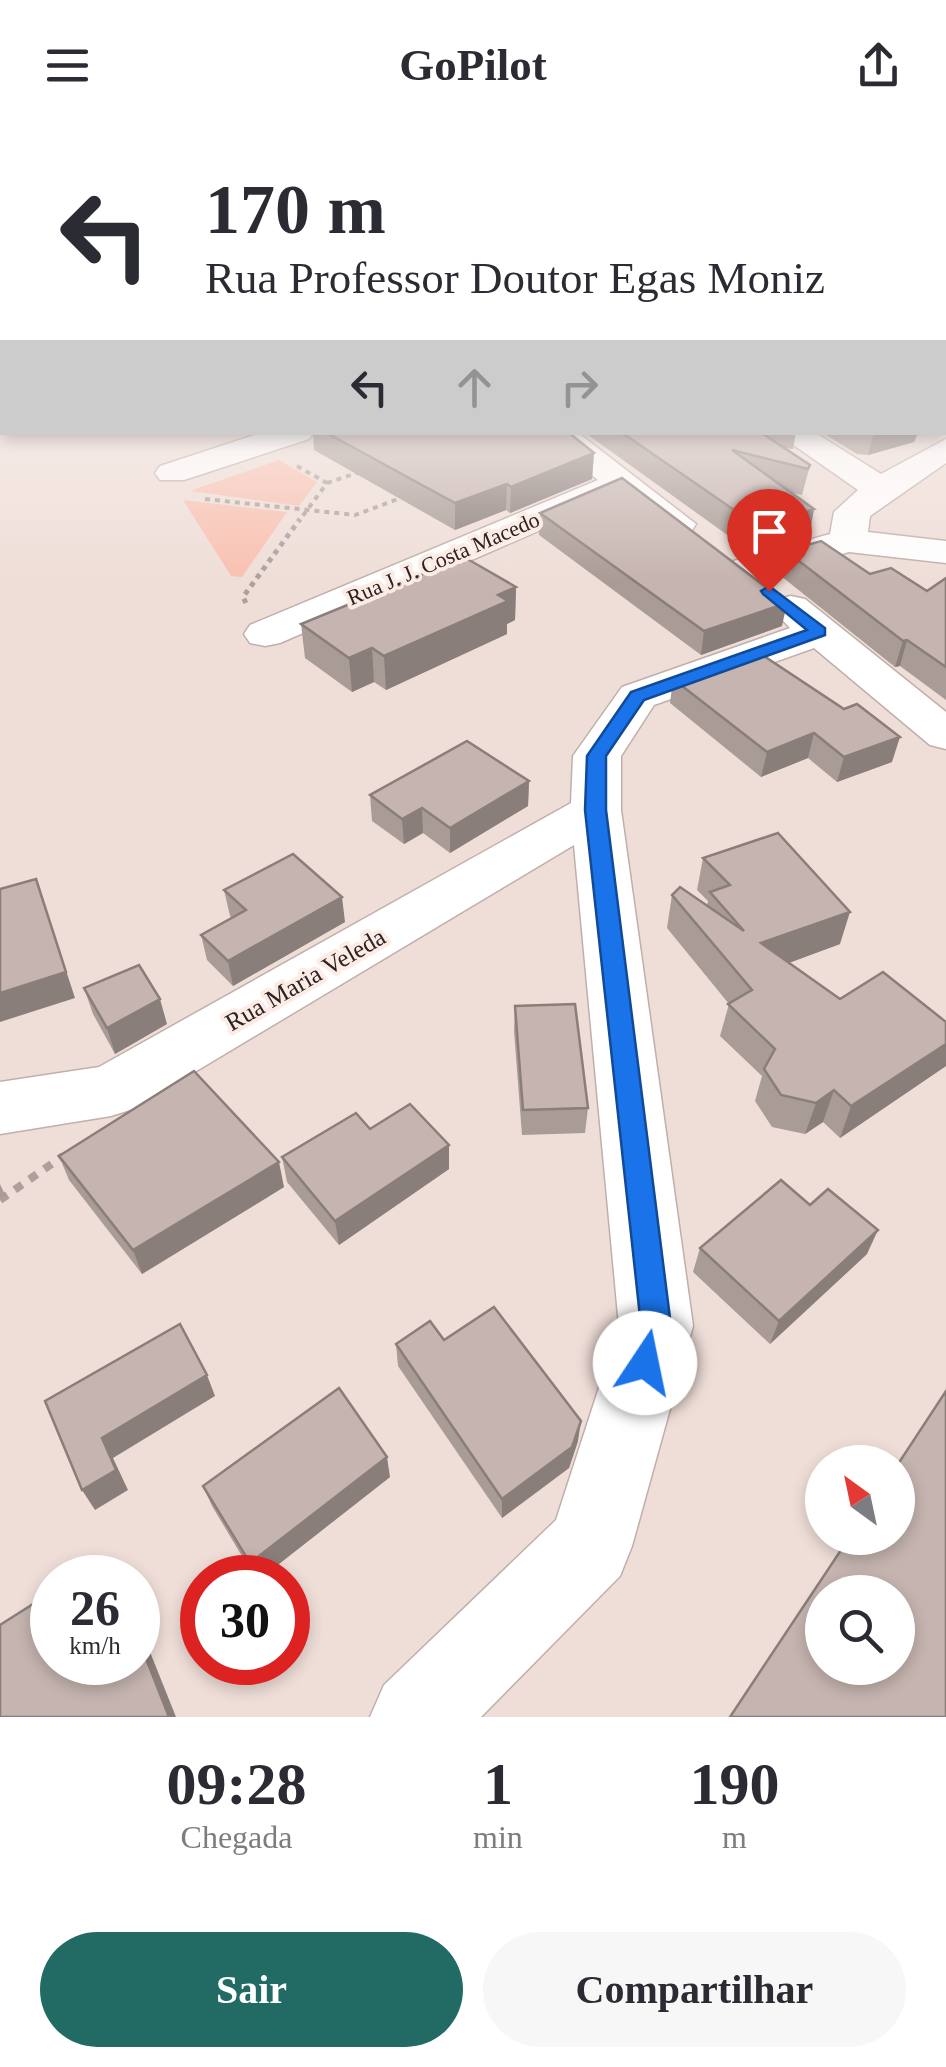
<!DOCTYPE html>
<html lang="pt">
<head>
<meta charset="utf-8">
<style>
  :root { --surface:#fff; --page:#f7f7f7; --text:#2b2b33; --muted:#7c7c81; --accent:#226b65 }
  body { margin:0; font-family:Georgia,serif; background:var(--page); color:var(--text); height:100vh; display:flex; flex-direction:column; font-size:38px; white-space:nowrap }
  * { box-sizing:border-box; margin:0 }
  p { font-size:32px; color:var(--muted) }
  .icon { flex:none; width:55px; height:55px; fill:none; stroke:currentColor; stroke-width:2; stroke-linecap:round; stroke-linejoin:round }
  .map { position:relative; height:1587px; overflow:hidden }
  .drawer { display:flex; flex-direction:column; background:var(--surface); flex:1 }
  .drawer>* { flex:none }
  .hud { position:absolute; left:0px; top:0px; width:948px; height:305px; box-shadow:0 5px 15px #0003; background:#fff; color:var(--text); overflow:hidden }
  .needle { width:65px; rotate:327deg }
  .controls { position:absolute; left:805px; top:1315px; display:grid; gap:20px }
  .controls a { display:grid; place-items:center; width:110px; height:110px; border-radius:50%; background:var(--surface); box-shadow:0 5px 15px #0003; font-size:50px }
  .speed { position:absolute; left:30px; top:1425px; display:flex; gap:20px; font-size:50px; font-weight:700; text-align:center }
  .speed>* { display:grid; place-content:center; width:130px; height:130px; border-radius:50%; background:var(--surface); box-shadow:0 5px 15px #0003; line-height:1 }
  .speed small { font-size:25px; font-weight:400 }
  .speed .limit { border:15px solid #d22; background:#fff; color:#111 }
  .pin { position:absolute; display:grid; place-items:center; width:85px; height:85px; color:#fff; margin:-102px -42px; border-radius:50% 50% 50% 0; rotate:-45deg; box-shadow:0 0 10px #0007 }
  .pin .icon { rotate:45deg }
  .me { position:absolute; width:110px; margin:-55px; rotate:11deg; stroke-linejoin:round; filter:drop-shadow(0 0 8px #0008) }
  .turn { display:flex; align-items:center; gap:35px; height:210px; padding:0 40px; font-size:45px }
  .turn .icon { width:130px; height:130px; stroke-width:2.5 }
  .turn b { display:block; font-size:70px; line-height:85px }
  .lanes { display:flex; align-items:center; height:95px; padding:0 40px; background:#0003; justify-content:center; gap:50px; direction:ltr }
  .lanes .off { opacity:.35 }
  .eta { display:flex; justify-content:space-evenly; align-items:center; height:170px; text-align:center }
  .eta b { font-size:60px; font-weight:700; line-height:70px }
  .action { display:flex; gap:20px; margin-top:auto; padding:20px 40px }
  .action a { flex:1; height:115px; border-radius:60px; background:var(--accent); color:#fff; font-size:40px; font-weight:700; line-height:115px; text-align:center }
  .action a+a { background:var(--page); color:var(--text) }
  header { display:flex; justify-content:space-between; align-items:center; height:130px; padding:0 40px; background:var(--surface); font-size:45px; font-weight:700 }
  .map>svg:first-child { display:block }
  .green { fill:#f9c0b0 }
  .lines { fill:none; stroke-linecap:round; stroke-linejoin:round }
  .minor-casing { stroke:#c0afaa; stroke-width:3 }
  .path-far2 { stroke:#ad9f9b; stroke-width:4; stroke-dasharray:5 5; stroke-linecap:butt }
  .path-far1 { stroke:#ad9f9b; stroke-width:5; stroke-dasharray:5 5; stroke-linecap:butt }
  .path { stroke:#ad9f9b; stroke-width:8; stroke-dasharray:9 9; stroke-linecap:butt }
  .minor { fill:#fff; fill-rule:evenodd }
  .wall { fill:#a99b96 }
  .shaded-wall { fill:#8a7e7a }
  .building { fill:#c5b4af; stroke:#8a7e7a; stroke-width:2.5; fill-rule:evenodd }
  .route { fill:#1a73e8; stroke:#114b97; stroke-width:2.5 }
  .labels { text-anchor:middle; stroke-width:8; stroke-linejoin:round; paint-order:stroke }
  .far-street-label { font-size:22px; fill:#2a2322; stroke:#fdebe6 }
  .street-label { font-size:25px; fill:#2a2322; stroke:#fdebe6 }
</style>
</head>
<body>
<header><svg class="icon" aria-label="menu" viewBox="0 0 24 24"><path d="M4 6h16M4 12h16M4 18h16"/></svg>GoPilot<svg class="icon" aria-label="share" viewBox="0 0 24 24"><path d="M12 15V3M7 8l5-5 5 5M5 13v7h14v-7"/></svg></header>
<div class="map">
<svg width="946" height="1587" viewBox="0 0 946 1587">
  <rect width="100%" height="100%" fill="#efded8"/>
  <!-- green -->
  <g class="green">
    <path d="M 279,330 L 317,352 L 299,376 L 190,361 Z"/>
    <path d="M 183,370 L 287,382 L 242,447 L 231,446 Z"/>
  </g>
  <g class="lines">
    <defs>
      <g id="minor">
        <path d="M 264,302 L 314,302 L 309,309 L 184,350 L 160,350 L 155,343 L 160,336 Z"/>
        <path d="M 540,302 L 577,302 L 696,394 L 691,402 C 662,409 641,383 619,366 L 280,513 L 265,516 L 250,513 L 244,504 L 250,495 L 598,350 Z"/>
        <path d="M 775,302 L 814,302 L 881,344 L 946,309 L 946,333 L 870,386 L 868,402 L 946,411 L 946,433 L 849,422 L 744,452 L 730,448 L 725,440 L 730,432 L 830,404 L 834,382 L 858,360 Z"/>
        <path d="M 791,466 L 805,469 L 946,582 L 946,619 L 930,615 L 814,518 L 654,575 L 621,626 L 621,680 L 693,1196 L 632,1416 L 620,1446 L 481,1587 L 370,1587 L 384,1555 L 556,1390 L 619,1196 L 574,715 L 133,979 L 111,986 L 0,1004 L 0,952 L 99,937 L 571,673 L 573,626 L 622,557 L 790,498 L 771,478 L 777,469 Z"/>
      </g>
    </defs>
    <!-- minor casing -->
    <use href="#minor" class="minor-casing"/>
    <!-- path-far2 -->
    <g class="path-far2">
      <path d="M 297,336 L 327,353 L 299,391"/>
      <path d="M 327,353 L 360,342"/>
      <path d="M 205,369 L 355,385 L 403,367"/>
    </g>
    <!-- path-far1 -->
    <path class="path-far1" d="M 246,473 L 243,467 L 300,389"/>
    <!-- path -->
    <path class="path" d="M 0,1070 L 63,1026"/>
    <!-- minor -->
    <use href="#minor" class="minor"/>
  </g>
  <!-- wall -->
  <g class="wall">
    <path d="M 313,302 L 568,302 L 594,323 L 592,349 L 510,383 L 506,380 L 455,400 L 314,320 Z"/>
    <path d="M 584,302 L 796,302 L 793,319 L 784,318 L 810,335 L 802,365 L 789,362 L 814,379 L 809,406 L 751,422 Z"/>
    <path d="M 821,302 L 918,302 L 914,312 L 868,325 L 857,324 Z"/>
    <path d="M 540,383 L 782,496 L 701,525 L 539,405 Z"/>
    <path d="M 786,421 L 927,461 L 946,448 L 946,570 L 900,536 L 895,537 L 781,446 Z"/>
    <path d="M 516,457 L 515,490 L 507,494 L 507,504 L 386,560 L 374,552 L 352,562 L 305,528 L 301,494 Z"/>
    <path d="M 673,549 L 892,632 L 837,652 L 808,628 L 761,647 L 670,573 Z"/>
    <path d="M 529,651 L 528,676 L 450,723 L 423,703 L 404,714 L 372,691 L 370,665 Z"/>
    <path d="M 703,728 L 840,814 L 789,833 L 840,869 L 946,892 L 946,936 L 840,1008 L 823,992 L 805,1004 L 772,997 L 755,971 L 762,946 L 720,906 L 729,874 L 667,798 L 672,765 L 707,775 L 708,771 L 697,760 Z"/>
    <path d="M 224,760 L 345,792 L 233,856 L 207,830 L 201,805 L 232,788 L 230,786 Z"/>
    <path d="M 84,858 L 167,894 L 115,924 L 93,884 Z"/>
    <path d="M 515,876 L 588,978 L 585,1003 L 522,1005 L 514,901 Z"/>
    <path d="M 370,999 L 449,1015 L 449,1039 L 339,1115 L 287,1052 L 282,1027 Z"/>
    <path d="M 59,1026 L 284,1057 L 142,1144 L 69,1050 Z"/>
    <path d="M 0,1054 L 6,1067 L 0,1068 Z"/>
    <path d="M 700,1118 L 867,1124 L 770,1214 L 693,1142 Z"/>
    <path d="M 396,1214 L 578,1311 L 569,1338 L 502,1388 L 398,1236 Z"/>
    <path d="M 390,1347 L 261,1448 L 255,1448 L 212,1376 L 203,1356 Z"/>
  </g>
  <!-- shaded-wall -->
  <g class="shaded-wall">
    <path d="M 2,260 L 2,277 L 0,278 L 0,261 Z"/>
    <path d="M 874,302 L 918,302 L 914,312 L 868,325 Z"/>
    <path d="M 594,323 L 592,349 L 510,383 L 511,357 Z"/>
    <path d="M 507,354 L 506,380 L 455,400 L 455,373 Z"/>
    <path d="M 814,379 L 809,406 L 751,422 L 756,395 Z"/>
    <path d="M 516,457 L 515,490 L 507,494 L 507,504 L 386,560 L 384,526 L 498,465 Z"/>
    <path d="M 787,473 L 782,496 L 701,525 L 704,501 Z"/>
    <path d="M 907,510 L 900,536 L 895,537 L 903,511 Z"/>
    <path d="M 372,518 L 374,552 L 352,562 L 349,528 Z"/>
    <path d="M 814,603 L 808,628 L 761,647 L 767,622 Z"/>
    <path d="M 900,607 L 892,632 L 837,652 L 844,627 Z"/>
    <path d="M 529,651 L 528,676 L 450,723 L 450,698 Z"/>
    <path d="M 422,678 L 423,703 L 404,714 L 402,689 Z"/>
    <path d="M 36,749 L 75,868 L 0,892 L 0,863 Z"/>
    <path d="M 342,767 L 345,792 L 233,856 L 228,831 Z"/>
    <path d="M 850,782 L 840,814 L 753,846 L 761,813 Z"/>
    <path d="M 160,869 L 167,894 L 115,924 L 107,898 Z"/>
    <path d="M 946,914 L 946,936 L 840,1008 L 851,976 Z"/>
    <path d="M 834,960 L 823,992 L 805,1004 L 816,973 Z"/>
    <path d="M 449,1015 L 449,1039 L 339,1115 L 335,1091 Z"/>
    <path d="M 279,1032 L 284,1057 L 142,1144 L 133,1120 Z"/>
    <path d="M 878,1100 L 867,1124 L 770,1214 L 779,1191 Z"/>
    <path d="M 207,1245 L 215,1266 L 113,1328 L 128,1360 L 95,1380 L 82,1360 L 102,1308 Z"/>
    <path d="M 581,1291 L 578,1311 L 569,1338 L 502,1388 L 502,1369 Z"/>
    <path d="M 387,1327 L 390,1347 L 261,1448 L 256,1448 L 250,1433 Z"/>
    <path d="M 138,1492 L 176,1587 L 169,1587 L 138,1508 Z"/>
  </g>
  <!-- building -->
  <g class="building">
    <path d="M 0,229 L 2,229 L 2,260 L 0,261 Z"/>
    <path d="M 325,302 L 568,302 L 594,323 L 511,357 L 507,354 L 455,373 Z"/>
    <path d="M 621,302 L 760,302 L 810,335 L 808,339 L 732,320 L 814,379 L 756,395 Z"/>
    <path d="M 622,348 L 787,473 L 704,501 L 540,383 Z"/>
    <path d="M 821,411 L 870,444 L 891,438 L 927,461 L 946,448 L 946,537 L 907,510 L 903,511 L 786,421 Z"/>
    <path d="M 464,427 L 516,457 L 498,465 L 508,471 L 384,526 L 372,518 L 349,528 L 301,494 Z"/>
    <path d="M 755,520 L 844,579 L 857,574 L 900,607 L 844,627 L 814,603 L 767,622 L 673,549 Z"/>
    <path d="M 467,611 L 529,651 L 450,698 L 422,678 L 402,689 L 370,665 Z"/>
    <path d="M 778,703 L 850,782 L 761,813 L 840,869 L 883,842 L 946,892 L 946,914 L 851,976 L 834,960 L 816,973 L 781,965 L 764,939 L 775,919 L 728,874 L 752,860 L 672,765 L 680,757 L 744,801 L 710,762 L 730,755 L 703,728 Z"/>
    <path d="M 293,724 L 342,767 L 228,831 L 201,805 L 246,780 L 224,760 Z"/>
    <path d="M 36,749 L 66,842 L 0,863 L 0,759 Z"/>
    <path d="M 139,835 L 160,869 L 107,898 L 84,858 Z"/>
    <path d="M 575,874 L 588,978 L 523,980 L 515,876 Z"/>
    <path d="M 194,941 L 279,1032 L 133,1120 L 59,1026 Z"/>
    <path d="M 410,974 L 449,1015 L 335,1091 L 282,1027 L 356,983 L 370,999 Z"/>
    <path d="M 781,1050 L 810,1075 L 828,1059 L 878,1100 L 779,1191 L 700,1118 Z"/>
    <path d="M 494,1177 L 581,1291 L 572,1317 L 502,1369 L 396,1214 L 430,1191 L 444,1210 Z"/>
    <path d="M 180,1194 L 207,1245 L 102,1308 L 116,1340 L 82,1360 L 45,1271 Z"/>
    <path d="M 339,1258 L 387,1327 L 250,1433 L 203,1356 Z"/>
    <path d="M 946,1261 L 946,1587 L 730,1587 L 849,1408 L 898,1408 L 898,1334 ZM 822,1462 L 898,1462 L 898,1538 L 822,1538 Z"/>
    <path d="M 106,1430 L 113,1448 L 77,1448 Z"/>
    <path d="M 52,1462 L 52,1532 L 138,1532 L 138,1508 L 169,1587 L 0,1587 L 0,1495 Z"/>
  </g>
  <!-- sky -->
  <linearGradient id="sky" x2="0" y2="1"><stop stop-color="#949eb7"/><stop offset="0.51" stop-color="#f8f0ed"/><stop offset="1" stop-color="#f8f0ed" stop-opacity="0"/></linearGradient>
  <rect width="946" height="451" fill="url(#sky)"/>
  <!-- route -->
  <path class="route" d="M 769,456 L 825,498 L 825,505 L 644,570 L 606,626 L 606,680 L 671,1196 L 656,1243 L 645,1248 L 634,1243 L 629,1233 L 641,1196 L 585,680 L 587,626 L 631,562 L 807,500 L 763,464 L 761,461 Z"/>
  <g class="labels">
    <!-- far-street labels -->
    <g class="far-street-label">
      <text transform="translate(443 428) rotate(-23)" y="8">Rua J. J. Costa Macedo</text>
    </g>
    <!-- street labels -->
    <g class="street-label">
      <text transform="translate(305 849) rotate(-30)" y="9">Rua Maria Veleda</text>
    </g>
  </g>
</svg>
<div class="controls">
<a><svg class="needle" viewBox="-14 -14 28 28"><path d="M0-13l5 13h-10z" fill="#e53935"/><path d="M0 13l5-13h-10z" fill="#7c7c81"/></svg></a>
<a><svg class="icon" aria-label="search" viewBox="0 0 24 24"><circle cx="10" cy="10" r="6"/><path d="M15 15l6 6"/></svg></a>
</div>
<div class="speed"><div>26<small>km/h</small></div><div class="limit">30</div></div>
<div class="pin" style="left:769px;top:461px;background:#d93025"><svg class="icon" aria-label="arrive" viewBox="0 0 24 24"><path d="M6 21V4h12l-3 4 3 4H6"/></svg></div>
<svg class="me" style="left:645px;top:1233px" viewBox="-20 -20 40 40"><circle r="19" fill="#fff"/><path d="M0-13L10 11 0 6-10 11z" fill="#1a73e8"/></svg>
<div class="hud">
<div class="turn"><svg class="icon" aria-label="left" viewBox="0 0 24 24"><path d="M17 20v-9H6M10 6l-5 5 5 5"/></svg><div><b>170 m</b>Rua Professor Doutor Egas Moniz</div></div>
<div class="lanes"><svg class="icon" aria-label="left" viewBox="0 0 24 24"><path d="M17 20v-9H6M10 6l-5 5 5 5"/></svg><svg class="icon off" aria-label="ahead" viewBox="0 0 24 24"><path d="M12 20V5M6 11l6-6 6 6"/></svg><svg class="icon off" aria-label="right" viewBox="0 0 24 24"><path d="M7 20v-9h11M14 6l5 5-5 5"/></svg></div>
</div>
</div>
<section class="drawer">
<div class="eta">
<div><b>09:28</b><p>Chegada</p></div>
<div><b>1</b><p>min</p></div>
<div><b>190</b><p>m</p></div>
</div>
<div class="action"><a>Sair</a><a>Compartilhar</a></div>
</section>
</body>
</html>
